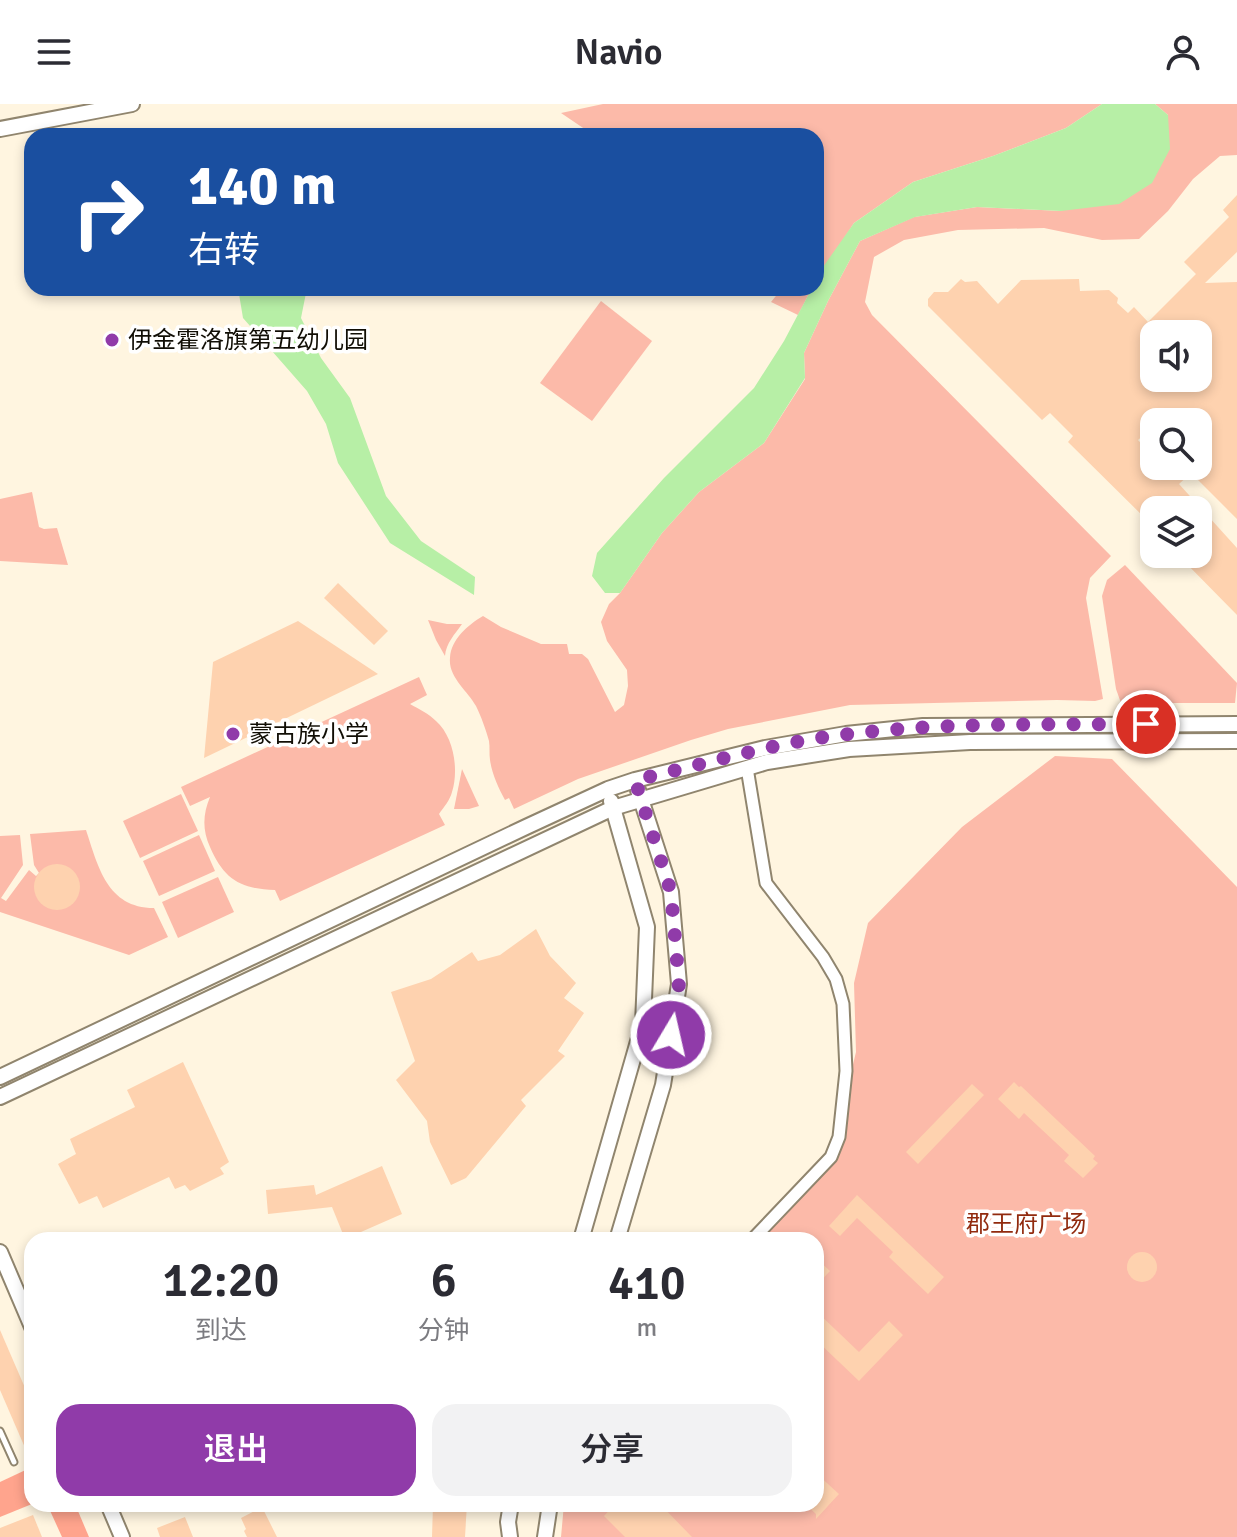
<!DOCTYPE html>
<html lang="zh">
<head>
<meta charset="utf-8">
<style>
  :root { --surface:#fff; --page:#f2f2f3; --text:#2b2b33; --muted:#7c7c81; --accent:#903ba9 }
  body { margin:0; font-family:Signika,"Noto Sans SC",sans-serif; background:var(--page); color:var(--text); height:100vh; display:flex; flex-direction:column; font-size:30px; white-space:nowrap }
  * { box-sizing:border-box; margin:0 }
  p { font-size:26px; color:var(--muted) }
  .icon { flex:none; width:44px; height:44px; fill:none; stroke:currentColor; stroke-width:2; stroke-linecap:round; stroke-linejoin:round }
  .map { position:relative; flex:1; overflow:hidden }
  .drawer { position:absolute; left:24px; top:1128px; width:800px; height:280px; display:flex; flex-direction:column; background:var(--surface); border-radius:24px; box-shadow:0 4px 12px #0003 }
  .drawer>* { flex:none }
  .guide { position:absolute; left:24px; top:24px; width:800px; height:168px; border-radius:24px; box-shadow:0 4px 12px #0003; background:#1a4fa0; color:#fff; overflow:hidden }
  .buttons { position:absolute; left:1140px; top:216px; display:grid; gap:16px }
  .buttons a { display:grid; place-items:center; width:72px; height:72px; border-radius:16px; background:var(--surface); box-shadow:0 4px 12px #0003; font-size:40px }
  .pin { position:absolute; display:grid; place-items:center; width:68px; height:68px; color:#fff; margin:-34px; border:4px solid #fff; border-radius:50%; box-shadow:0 2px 8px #0007 }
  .me { position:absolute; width:88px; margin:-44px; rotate:9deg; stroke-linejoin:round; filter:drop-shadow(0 0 6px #0008) }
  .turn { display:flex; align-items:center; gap:28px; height:168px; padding:0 32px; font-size:36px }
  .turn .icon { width:104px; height:104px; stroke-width:2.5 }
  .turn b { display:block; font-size:56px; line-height:68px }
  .eta { display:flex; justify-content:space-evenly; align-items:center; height:136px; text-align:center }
  .eta b { font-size:48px; font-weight:600; line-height:56px }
  .button { display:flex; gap:16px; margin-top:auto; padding:16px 32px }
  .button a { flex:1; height:92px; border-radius:24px; background:var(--accent); color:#fff; font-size:32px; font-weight:600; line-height:92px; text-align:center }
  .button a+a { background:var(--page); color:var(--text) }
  header { display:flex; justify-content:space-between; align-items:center; height:104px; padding:0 32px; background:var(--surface); font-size:36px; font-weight:600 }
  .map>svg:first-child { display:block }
  .green { fill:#fcbaa9 }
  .forest { fill:#ffa48d }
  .water { fill:#b7efa6 }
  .building { fill:#fed2af; fill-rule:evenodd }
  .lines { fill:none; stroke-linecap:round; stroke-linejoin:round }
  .lane-casing { stroke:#90856e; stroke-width:9 }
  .street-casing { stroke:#90856e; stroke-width:15 }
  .secondary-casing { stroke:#90856e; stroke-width:18 }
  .lane { stroke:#fff; stroke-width:5 }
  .street { stroke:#fff; stroke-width:11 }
  .secondary { stroke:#fff; stroke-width:14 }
  .route { stroke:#903ba9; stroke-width:14; stroke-dasharray:0 25.2 }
  .poi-dot { fill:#903ba9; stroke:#fff; stroke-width:3 }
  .labels { text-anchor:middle; stroke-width:7; stroke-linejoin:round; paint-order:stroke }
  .poi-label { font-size:24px; fill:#110e05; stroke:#fff; text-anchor:start }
  .park-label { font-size:24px; fill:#912a0e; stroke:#fff }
</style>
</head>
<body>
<header><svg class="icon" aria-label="menu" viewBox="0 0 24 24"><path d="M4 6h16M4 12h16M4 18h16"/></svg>Navio<svg class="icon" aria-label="person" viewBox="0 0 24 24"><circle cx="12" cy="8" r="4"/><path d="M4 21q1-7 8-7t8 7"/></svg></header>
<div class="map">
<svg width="1237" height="1433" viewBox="0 0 1237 1433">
  <rect width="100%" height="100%" fill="#fff5e0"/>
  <!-- green -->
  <g class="green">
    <path d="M 603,0 L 1102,0 L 1066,24 L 993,52 L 913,78 L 854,119 L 816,177 L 816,32 L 595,32 L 561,9 Z"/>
    <path d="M 1155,0 L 1237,0 L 1237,51 L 1220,52 L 1193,75 L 1168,107 L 1139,135 L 1102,136 L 1044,124 L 958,126 L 904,136 L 874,153 L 865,198 L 872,211 L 1111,452 L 1090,474 L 1086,494 L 1103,595 L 1095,597 L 1057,596 L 850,601 L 728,625 L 691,636 L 578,675 L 514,705 L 509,694 L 505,696 C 498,683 492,670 490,656 C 489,650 490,643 489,637 C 486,626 481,612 476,602 C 468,587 448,573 450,554 C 451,535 468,521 483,512 L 501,523 L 541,540 L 567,540 L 569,550 L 582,550 L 588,555 L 615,608 L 624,601 L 628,582 L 627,566 L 607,537 L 601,518 L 609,500 L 620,489 L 662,429 L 699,388 L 764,339 L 805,275 L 804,249 L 828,197 L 860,137 L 914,113 L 977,103 L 1061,107 L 1168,11 Z"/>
    <path d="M 777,184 L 812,184 L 798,211 L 771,198 L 780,187 Z"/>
    <path d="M 601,197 L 652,237 L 592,317 L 540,279 Z"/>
    <path d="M 32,388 L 39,423 L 44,425 L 57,424 L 68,461 L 0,457 L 0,395 Z"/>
    <path d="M 1125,461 L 1237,579 L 1235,599 L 1121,599 L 1116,585 L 1102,492 L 1107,476 Z"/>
    <path d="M 428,516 L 447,520 L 462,520 C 455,530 446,539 445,552 L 436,536 Z"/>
    <path d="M 419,573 L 427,591 L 410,600 C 419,605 429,610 436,617 C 454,633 459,666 452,688 C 450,696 444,703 439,710 L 445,721 L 280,797 L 275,786 C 240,785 224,775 210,743 C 202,725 203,710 210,693 L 190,702 L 181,683 Z"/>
    <path d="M 1055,652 L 1112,655 L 1237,783 L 1237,1433 L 561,1433 L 564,1400 L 816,1400 L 816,1136 L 755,1136 L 807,1083 L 837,1027 L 856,948 L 854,879 L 868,819 L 962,723 Z"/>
    <path d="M 462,665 L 479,702 L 469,705 L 454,705 Z"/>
    <path d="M 181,690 L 198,727 L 140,754 L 123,717 Z"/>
    <path d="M 86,726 C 98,762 107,804 154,804 L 168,833 L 129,851 L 0,808 L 0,732 L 20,731 L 23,761 L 1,794 L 6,797 L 29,766 L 36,772 L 39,769 L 34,761 L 30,730 Z"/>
    <path d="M 199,731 L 215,767 L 159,792 L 143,757 Z"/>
    <path d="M 218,773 L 234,808 L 178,834 L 162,798 Z"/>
  </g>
  <!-- forest -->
  <g class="forest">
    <path d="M 32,1363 L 32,1400 L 0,1413 L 0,1378 Z"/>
    <path d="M 47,1400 L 75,1400 L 89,1433 L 62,1433 Z"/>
  </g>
  <!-- water -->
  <g class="water">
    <path d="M 1102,0 L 1155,0 L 1168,11 L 1170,45 L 1152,79 L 1119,100 L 1061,107 L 977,103 L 915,113 L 860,137 L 828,197 L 804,249 L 805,274 L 764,339 L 699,388 L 662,429 L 620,489 L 605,489 L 592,472 L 597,449 L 664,374 L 754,284 L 784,237 L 812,184 L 816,184 L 816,177 L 823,163 L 854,119 L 913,78 L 993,52 L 1066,24 Z"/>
    <path d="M 238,184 L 307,184 L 301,214 L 321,254 L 350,294 L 386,392 L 421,437 L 475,473 L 474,491 L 390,439 L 338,359 L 326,320 L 307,287 L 243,214 Z"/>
  </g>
  <!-- building -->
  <g class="building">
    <path d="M 1237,91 L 1237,148 L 1205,179 L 1237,178 L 1237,415 L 1191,369 L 1179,380 L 1237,444 L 1237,511 L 1177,450 L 1198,450 L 1198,406 L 1154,406 L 1154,423 L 1068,338 L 1073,332 L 1050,309 L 1042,316 L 928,202 L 928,195 L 934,188 L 948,188 L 961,175 L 965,178 L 977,177 L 998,200 L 1021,176 L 1079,175 L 1080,187 L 1109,186 L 1118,194 L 1117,199 L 1128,209 L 1134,203 L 1148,218 L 1196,170 L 1184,158 L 1229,113 L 1223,106 ZM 1154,230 L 1198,230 L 1198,274 L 1154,274 ZM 1154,318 L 1198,318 L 1198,362 L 1154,362 L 1154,353 L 1138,336 L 1154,322 Z"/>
    <path d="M 338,479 L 388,527 L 374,541 L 324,494 Z"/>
    <path d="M 298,517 L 378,570 L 204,654 L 213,558 Z"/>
    <circle cx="57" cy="783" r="23"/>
    <path d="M 536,825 L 550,852 L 576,879 L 564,894 L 584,909 L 558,947 L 565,952 L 521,996 L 526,1002 L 466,1074 L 451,1081 L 430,1038 L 427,1017 L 396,976 L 415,957 L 391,888 L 431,875 L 472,848 L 478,857 L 500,851 Z"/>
    <path d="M 183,958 L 229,1058 L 220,1064 L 224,1070 L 190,1087 L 185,1081 L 175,1085 L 169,1073 L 103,1104 L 97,1092 L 79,1100 L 58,1060 L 76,1050 L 70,1035 L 135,1003 L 127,986 Z"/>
    <path d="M 1014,978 L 1019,983 L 1021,982 L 1095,1052 L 1093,1055 L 1098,1059 L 1083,1074 L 1064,1057 L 1069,1051 L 1024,1009 L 1019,1015 L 998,995 Z"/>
    <path d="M 972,980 L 984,991 L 918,1060 L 906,1048 Z"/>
    <path d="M 382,1062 L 402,1110 L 345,1135 L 332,1103 L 268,1110 L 266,1086 L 314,1081 L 316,1091 Z"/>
    <path d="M 857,1091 L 944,1173 L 928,1190 L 889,1153 L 893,1148 L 857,1114 L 840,1132 L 829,1122 Z"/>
    <circle cx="1142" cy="1163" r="15"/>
    <path d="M 816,1154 L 830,1167 L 816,1182 Z"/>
    <path d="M 816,1207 L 859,1248 L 889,1217 L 903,1231 L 859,1277 L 816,1236 Z"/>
    <path d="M 0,1226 L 32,1300 L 32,1360 L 0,1286 Z"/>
    <path d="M 816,1369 L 839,1390 L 816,1415 L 816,1410 L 805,1400 L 816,1400 Z"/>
    <path d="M 433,1400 L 467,1400 L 465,1433 L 432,1433 Z"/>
    <path d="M 615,1400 L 660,1400 L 692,1433 L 625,1433 L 604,1412 Z"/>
    <path d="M 262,1403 L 277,1433 L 247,1433 L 244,1427 L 246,1425 L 241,1414 Z"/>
    <path d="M 33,1411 L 42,1433 L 0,1433 L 0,1424 Z"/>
    <path d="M 185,1413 L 193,1433 L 160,1433 L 157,1424 Z"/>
  </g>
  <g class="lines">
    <defs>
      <path id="lane" d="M 0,1327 L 14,1358"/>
      <path id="street" d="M 747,664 L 766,779 L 823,853 L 836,875 L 843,900 L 846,967 L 839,1033 L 831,1053 L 752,1136"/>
      <g id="secondary">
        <path d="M 0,25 L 132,0"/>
        <path d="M 0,973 L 526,723 L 608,685 L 635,676 L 765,644 L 846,630 L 923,622 L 1237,620"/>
        <path d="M 0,993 L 613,704 L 767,658 L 849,645 L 970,638 L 1237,637"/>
        <path d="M 581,1136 L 643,920 L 647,823 L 611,697"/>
        <path d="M 617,1136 L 663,981 L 679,880 L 671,788 L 638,686"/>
        <path d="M 0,1148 L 32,1223"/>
        <path d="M 108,1400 L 122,1433"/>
        <path d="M 510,1433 L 508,1418 L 511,1400"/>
        <path d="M 545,1433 L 550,1400"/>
      </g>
    </defs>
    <!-- lane casing -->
    <use href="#lane" class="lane-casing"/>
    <!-- street casing -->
    <use href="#street" class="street-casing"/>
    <!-- secondary casing -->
    <use href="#secondary" class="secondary-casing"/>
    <!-- lane -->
    <use href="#lane" class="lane"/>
    <!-- street -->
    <use href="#street" class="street"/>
    <!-- secondary -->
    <use href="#secondary" class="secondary"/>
  </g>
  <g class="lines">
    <!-- route -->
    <path class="route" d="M 671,931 L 679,880 L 671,788 L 635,676 C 706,660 776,638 849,630 C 947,618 1047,621 1146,620"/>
  </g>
  <!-- markers -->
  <g class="poi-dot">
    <circle cx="112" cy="236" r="8"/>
    <circle cx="233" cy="630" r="8"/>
  </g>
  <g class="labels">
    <!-- poi labels -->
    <g class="poi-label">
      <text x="128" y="244">伊金霍洛旗第五幼儿园</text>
      <text x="249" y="638">蒙古族小学</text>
    </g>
    <!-- park labels -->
    <g class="park-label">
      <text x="1026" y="1128">郡王府广场</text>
    </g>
  </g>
</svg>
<div class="buttons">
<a><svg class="icon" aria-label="sound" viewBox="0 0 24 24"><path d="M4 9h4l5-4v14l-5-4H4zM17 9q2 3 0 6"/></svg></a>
<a><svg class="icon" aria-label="search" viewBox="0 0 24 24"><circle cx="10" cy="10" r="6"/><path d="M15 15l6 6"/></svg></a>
<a><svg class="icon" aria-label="layers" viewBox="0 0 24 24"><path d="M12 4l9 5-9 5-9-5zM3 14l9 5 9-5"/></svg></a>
</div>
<div class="pin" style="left:1146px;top:620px;background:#d93025"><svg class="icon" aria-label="arrive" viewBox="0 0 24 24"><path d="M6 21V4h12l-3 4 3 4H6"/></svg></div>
<svg class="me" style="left:671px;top:931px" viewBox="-20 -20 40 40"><circle r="17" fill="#903ba9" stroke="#fff" stroke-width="3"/><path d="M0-11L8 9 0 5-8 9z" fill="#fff"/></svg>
<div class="guide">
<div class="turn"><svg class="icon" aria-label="right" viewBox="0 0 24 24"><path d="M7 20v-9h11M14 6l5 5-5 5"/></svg><div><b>140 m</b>右转</div></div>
</div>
<section class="drawer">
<div class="eta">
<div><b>12:20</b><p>到达</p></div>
<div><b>6</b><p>分钟</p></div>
<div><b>410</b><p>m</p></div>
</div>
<div class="button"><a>退出</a><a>分享</a></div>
</section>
</div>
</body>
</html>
